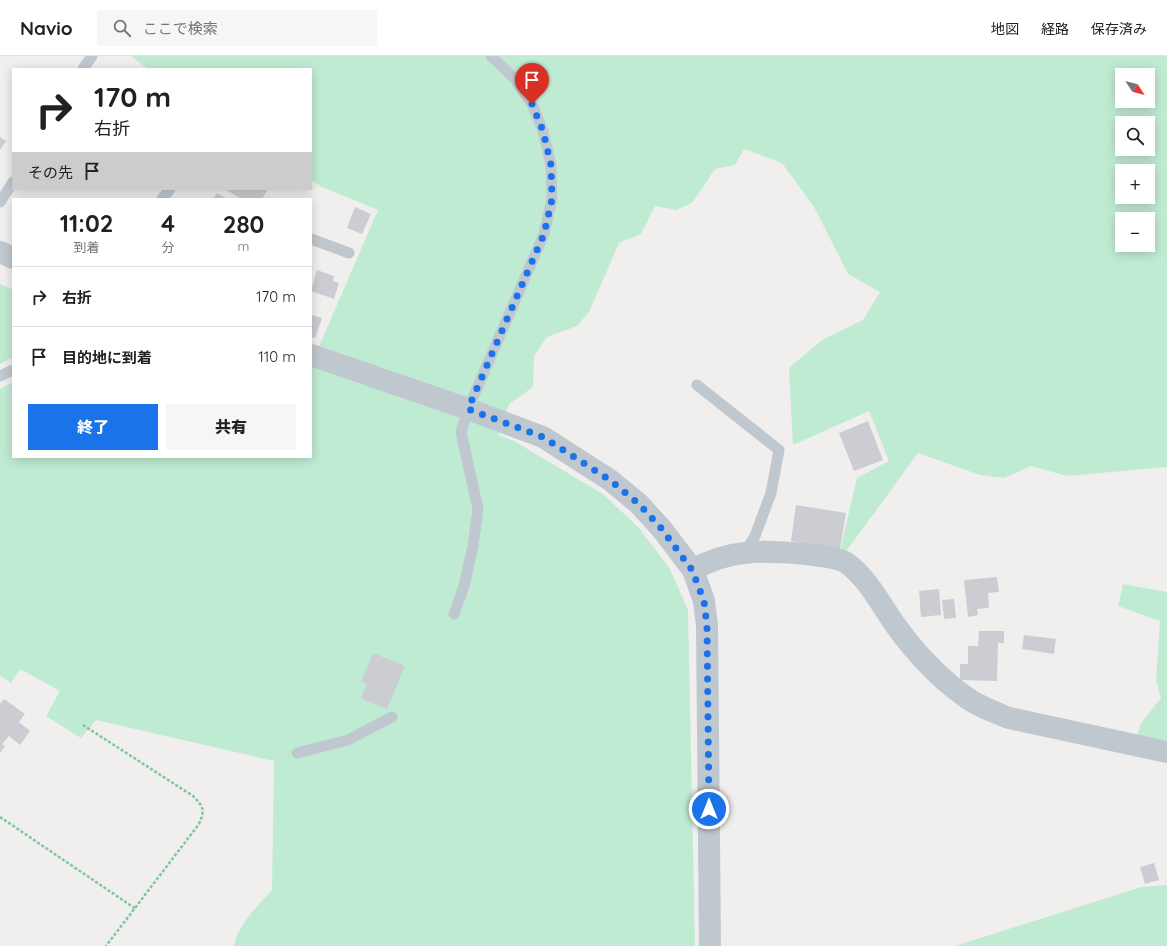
<!DOCTYPE html>
<html lang="ja">
<head>
<meta charset="utf-8">
<style>
  :root { --surface:#fff; --page:#f6f6f6; --text:#202124; --muted:#757577; --line:#e0e0e0; --accent:#1a73e8 }
  body { margin:0; font-family:Quicksand,"Noto Sans JP",sans-serif; background:var(--page); color:var(--text); height:100vh; display:flex; flex-direction:column; font-size:15px; white-space:nowrap }
  * { box-sizing:border-box; margin:0 }
  p { font-size:13px; color:var(--muted) }
  .icon { flex:none; width:22px; height:22px; fill:none; stroke:currentColor; stroke-width:2; stroke-linecap:round; stroke-linejoin:round }
  .map { position:relative; flex:1; overflow:hidden }
  .panel { position:absolute; left:12px; top:142px; width:300px; height:260px; display:flex; flex-direction:column; background:var(--surface); border-radius:0px; box-shadow:0 2px 10px #0003 }
  .panel>* { flex:none }
  .guide { position:absolute; left:12px; top:12px; width:300px; height:122px; border-radius:0px; box-shadow:0 2px 10px #0003; background:#fff; color:var(--text); overflow:hidden }
  .needle { width:26px; rotate:126deg }
  .controls { position:absolute; left:1115px; top:12px; display:grid; gap:8px }
  .controls a { display:grid; place-items:center; width:40px; height:40px; border-radius:0px; background:var(--surface); box-shadow:0 2px 10px #0003; font-size:20px }
  .pin { position:absolute; display:grid; place-items:center; width:34px; height:34px; color:#fff; margin:-41px -17px; border-radius:50% 50% 50% 0; rotate:-45deg; box-shadow:0 0 4px #0007 }
  .pin .icon { rotate:45deg }
  .me { position:absolute; width:44px; margin:-22px; rotate:0deg; stroke-linejoin:round; filter:drop-shadow(0 0 3px #0008) }
  .turn { display:flex; align-items:center; gap:14px; height:84px; padding:0 16px; font-size:18px }
  .turn .icon { width:52px; height:52px; stroke-width:2.5 }
  .turn b { display:block; font-size:28px; line-height:34px }
  .then { display:flex; align-items:center; height:38px; padding:0 16px; background:#0003; gap:8px; font-size:15px }
  .eta { display:flex; justify-content:space-evenly; align-items:center; height:68px; text-align:center }
  .eta b { font-size:24px; font-weight:800; line-height:28px }
  .button { display:flex; gap:8px; margin-top:auto; padding:8px 16px }
  .button a { flex:1; height:46px; border-radius:0px; background:var(--accent); color:#fff; font-size:16px; font-weight:800; line-height:46px; text-align:center }
  .button a+a { background:var(--page); color:var(--text) }
  ul { padding:0; list-style:none }
  li { display:flex; align-items:center; gap:12px; height:60px; padding:0 16px; border-top:1px solid var(--line) }
  li div { flex:1 }
  li b { display:block; font-size:15px }
  li em { font-style:normal }
  header { display:flex; align-items:center; gap:24px; box-sizing:border-box; height:56px; padding:0 20px; background:var(--surface); border-bottom:1px solid var(--line) }
  header strong { font-size:19px }
  nav { display:flex; gap:22px; margin-inline-start:auto; font-size:14px }
  .search { width:280px; height:36px; background:var(--page); display:flex; align-items:center; gap:10px; box-sizing:border-box; padding:0 14px; border-radius:0px; color:var(--muted); font-size:15px }
  .map>svg:first-child { display:block }
  .green { fill:#c0ebd3; fill-rule:evenodd }
  .building { fill:#cccdd3 }
  .lines { fill:none; stroke-linecap:round; stroke-linejoin:round }
  .path { stroke:#7ac6a6; stroke-width:2.5; stroke-dasharray:3 2; stroke-linecap:butt }
  .service { stroke:#c0c8cf; stroke-width:11 }
  .minor { stroke:#c0c8cf; stroke-width:22 }
  .tertiary { stroke:#c0c8cf; stroke-width:22 }
  .route { stroke:#1a73e8; stroke-width:7; stroke-dasharray:0 12.6 }
</style>
</head>
<body>
<header>
<strong>Navio</strong>
<div class="search"><svg class="icon" aria-label="search" viewBox="0 0 24 24"><circle cx="10" cy="10" r="6"/><path d="M15 15l6 6"/></svg>ここで検索</div>
<nav><a>地図</a><a>経路</a><a>保存済み</a></nav>
</header>
<div class="map">
<svg width="1167" height="890" viewBox="0 0 1167 890">
  <rect width="100%" height="100%" fill="#f1eeee"/>
  <!-- green -->
  <g class="green">
    <path d="M 131,0 L 1167,0 L 1167,411 L 1067,420 L 1031,410 L 1004,422 L 980,419 L 918,397 L 845,497 L 840,495 L 857,422 L 889,405 L 869,355 L 793,389 L 789,312 L 822,284 L 863,264 L 880,236 L 848,218 L 814,151 L 782,107 L 744,93 L 735,109 L 715,113 L 692,147 L 676,154 L 655,150 L 641,178 L 619,187 L 589,256 L 577,270 L 547,281 L 534,300 L 533,331 L 509,348 L 499,379 L 514,385 L 603,438 L 639,472 L 670,513 L 688,554 L 695,890 L 234,890 C 236,871 260,847 272,834 L 274,705 L 96,664 L 81,682 L 46,660 L 60,635 L 20,613 L 11,627 L 0,620 L 0,333 L 13,326 L 13,401 L 311,401 L 311,309 L 378,154 L 322,131 L 311,124 L 311,13 L 148,13 ZM 1122,19 L 1148,19 L 1148,45 L 1122,45 ZM 1122,67 L 1148,67 L 1148,93 L 1122,93 ZM 1122,115 L 1148,115 L 1148,141 L 1122,141 ZM 1122,163 L 1148,163 L 1148,189 L 1122,189 Z"/>
    <path d="M 0,228 L 13,234 L 13,301 L 0,308 Z"/>
    <path d="M 1123,528 L 1167,536 L 1167,684 L 1137,680 L 1141,667 L 1161,642 L 1156,624 L 1160,565 L 1118,550 Z"/>
    <path d="M 1167,829 L 1167,890 L 955,890 L 1141,831 Z"/>
  </g>
  <!-- building -->
  <g class="building">
    <path d="M 0,81 L 6,85 L 0,94 Z"/>
    <path d="M 224,133 L 268,133 L 262,143 L 242,143 Z"/>
    <path d="M 217,137 L 227,143 L 213,143 Z"/>
    <path d="M 355,151 L 371,158 L 362,178 L 347,172 Z"/>
    <path d="M 317,214 L 334,220 L 333,225 L 339,227 L 334,243 L 311,235 Z"/>
    <path d="M 311,259 L 322,262 L 315,282 L 311,281 Z"/>
    <path d="M 868,365 L 883,404 L 854,415 L 839,377 Z"/>
    <path d="M 796,449 L 846,457 L 840,493 L 791,485 Z"/>
    <path d="M 997,521 L 999,536 L 988,537 L 989,552 L 977,553 L 978,559 L 968,561 L 964,524 Z"/>
    <path d="M 939,533 L 941,559 L 921,561 L 919,535 Z"/>
    <path d="M 954,543 L 956,562 L 944,563 L 942,544 Z"/>
    <path d="M 979,575 L 1004,575 L 1004,587 L 998,587 L 997,625 L 960,624 L 960,608 L 968,608 L 968,590 L 978,590 Z"/>
    <path d="M 1024,579 L 1056,583 L 1054,598 L 1022,593 Z"/>
    <path d="M 373,597 L 405,610 L 387,653 L 361,642 L 367,628 L 361,625 Z"/>
    <path d="M 4,643 L 25,658 L 19,666 L 30,675 L 20,689 L 9,680 L 2,688 L 5,690 L 0,697 L 0,648 Z"/>
    <path d="M 1154,807 L 1159,824 L 1145,828 L 1140,811 Z"/>
  </g>
  <g class="lines">
    <!-- path -->
    <g class="path">
      <path d="M 83,669 L 193,740 C 204,751 205,754 199,768 L 106,890"/>
      <path d="M 0,761 L 136,853"/>
    </g>
    <!-- service -->
    <g class="service">
      <path d="M 83,13 L 92,0"/>
      <path d="M 162,143 L 170,133"/>
      <path d="M 0,146 L 13,126"/>
      <path d="M 311,183 L 349,197"/>
      <path d="M 0,320 L 13,314"/>
      <path d="M 697,329 L 779,394 L 771,437 L 755,480 L 745,496"/>
      <path d="M 454,558 L 464,530 L 473,490 L 478,453 L 461,376 L 468,353 L 544,178 L 552,143 L 551,109 L 543,75 L 532,48 L 515,23 L 491,0"/>
      <path d="M 297,697 L 348,684 L 392,661"/>
    </g>
    <!-- minor -->
    <path class="minor" d="M 693,514 C 708,505 726,499 744,497 C 762,494 835,497 848,508 C 869,524 881,549 896,570 C 915,596 938,621 963,639 C 977,650 994,656 1009,662 L 1167,696"/>
    <!-- tertiary -->
    <g class="tertiary">
      <path d="M 0,196 L 13,202"/>
      <path d="M 311,299 L 468,353 L 543,381 L 610,424 L 639,448 L 661,472 L 693,514 L 704,545 L 707,570 L 710,890"/>
    </g>
  </g>
  <g class="lines">
    <!-- route -->
    <path class="route" d="M 532,48 L 543,75 L 551,109 L 552,143 L 544,178 L 468,353 L 543,381 L 610,424 L 639,448 L 661,472 L 692,514 L 704,545 L 707,570 L 709,753"/>
  </g>
</svg>
<div class="controls">
<a><svg class="needle" viewBox="-14 -14 28 28"><path d="M0-13l5 13h-10z" fill="#e53935"/><path d="M0 13l5-13h-10z" fill="#757577"/></svg></a>
<a><svg class="icon" aria-label="search" viewBox="0 0 24 24"><circle cx="10" cy="10" r="6"/><path d="M15 15l6 6"/></svg></a>
<a>+</a>
<a>−</a>
</div>
<div class="pin" style="left:532px;top:48px;background:#d93025"><svg class="icon" aria-label="arrive" viewBox="0 0 24 24"><path d="M6 21V4h12l-3 4 3 4H6"/></svg></div>
<svg class="me" style="left:709px;top:753px" viewBox="-20 -20 40 40"><circle r="17" fill="#1a73e8" stroke="#fff" stroke-width="3"/><path d="M0-11L8 9 0 5-8 9z" fill="#fff"/></svg>
<div class="guide">
<div class="turn"><svg class="icon" aria-label="right" viewBox="0 0 24 24"><path d="M7 20v-9h11M14 6l5 5-5 5"/></svg><div><b>170 m</b>右折</div></div>
<div class="then">その先<svg class="icon" aria-label="arrive" viewBox="0 0 24 24"><path d="M6 21V4h12l-3 4 3 4H6"/></svg></div>
</div>
<section class="panel">
<div class="eta">
<div><b>11:02</b><p>到着</p></div>
<div><b>4</b><p>分</p></div>
<div><b>280</b><p>m</p></div>
</div>
<ul>
<li><svg class="icon" aria-label="right" viewBox="0 0 24 24"><path d="M7 20v-9h11M14 6l5 5-5 5"/></svg><div><b>右折</b></div><em>170 m</em></li>
<li><svg class="icon" aria-label="arrive" viewBox="0 0 24 24"><path d="M6 21V4h12l-3 4 3 4H6"/></svg><div><b>目的地に到着</b></div><em>110 m</em></li>
</ul>
<div class="button"><a>終了</a><a>共有</a></div>
</section>
</div>
</body>
</html>
